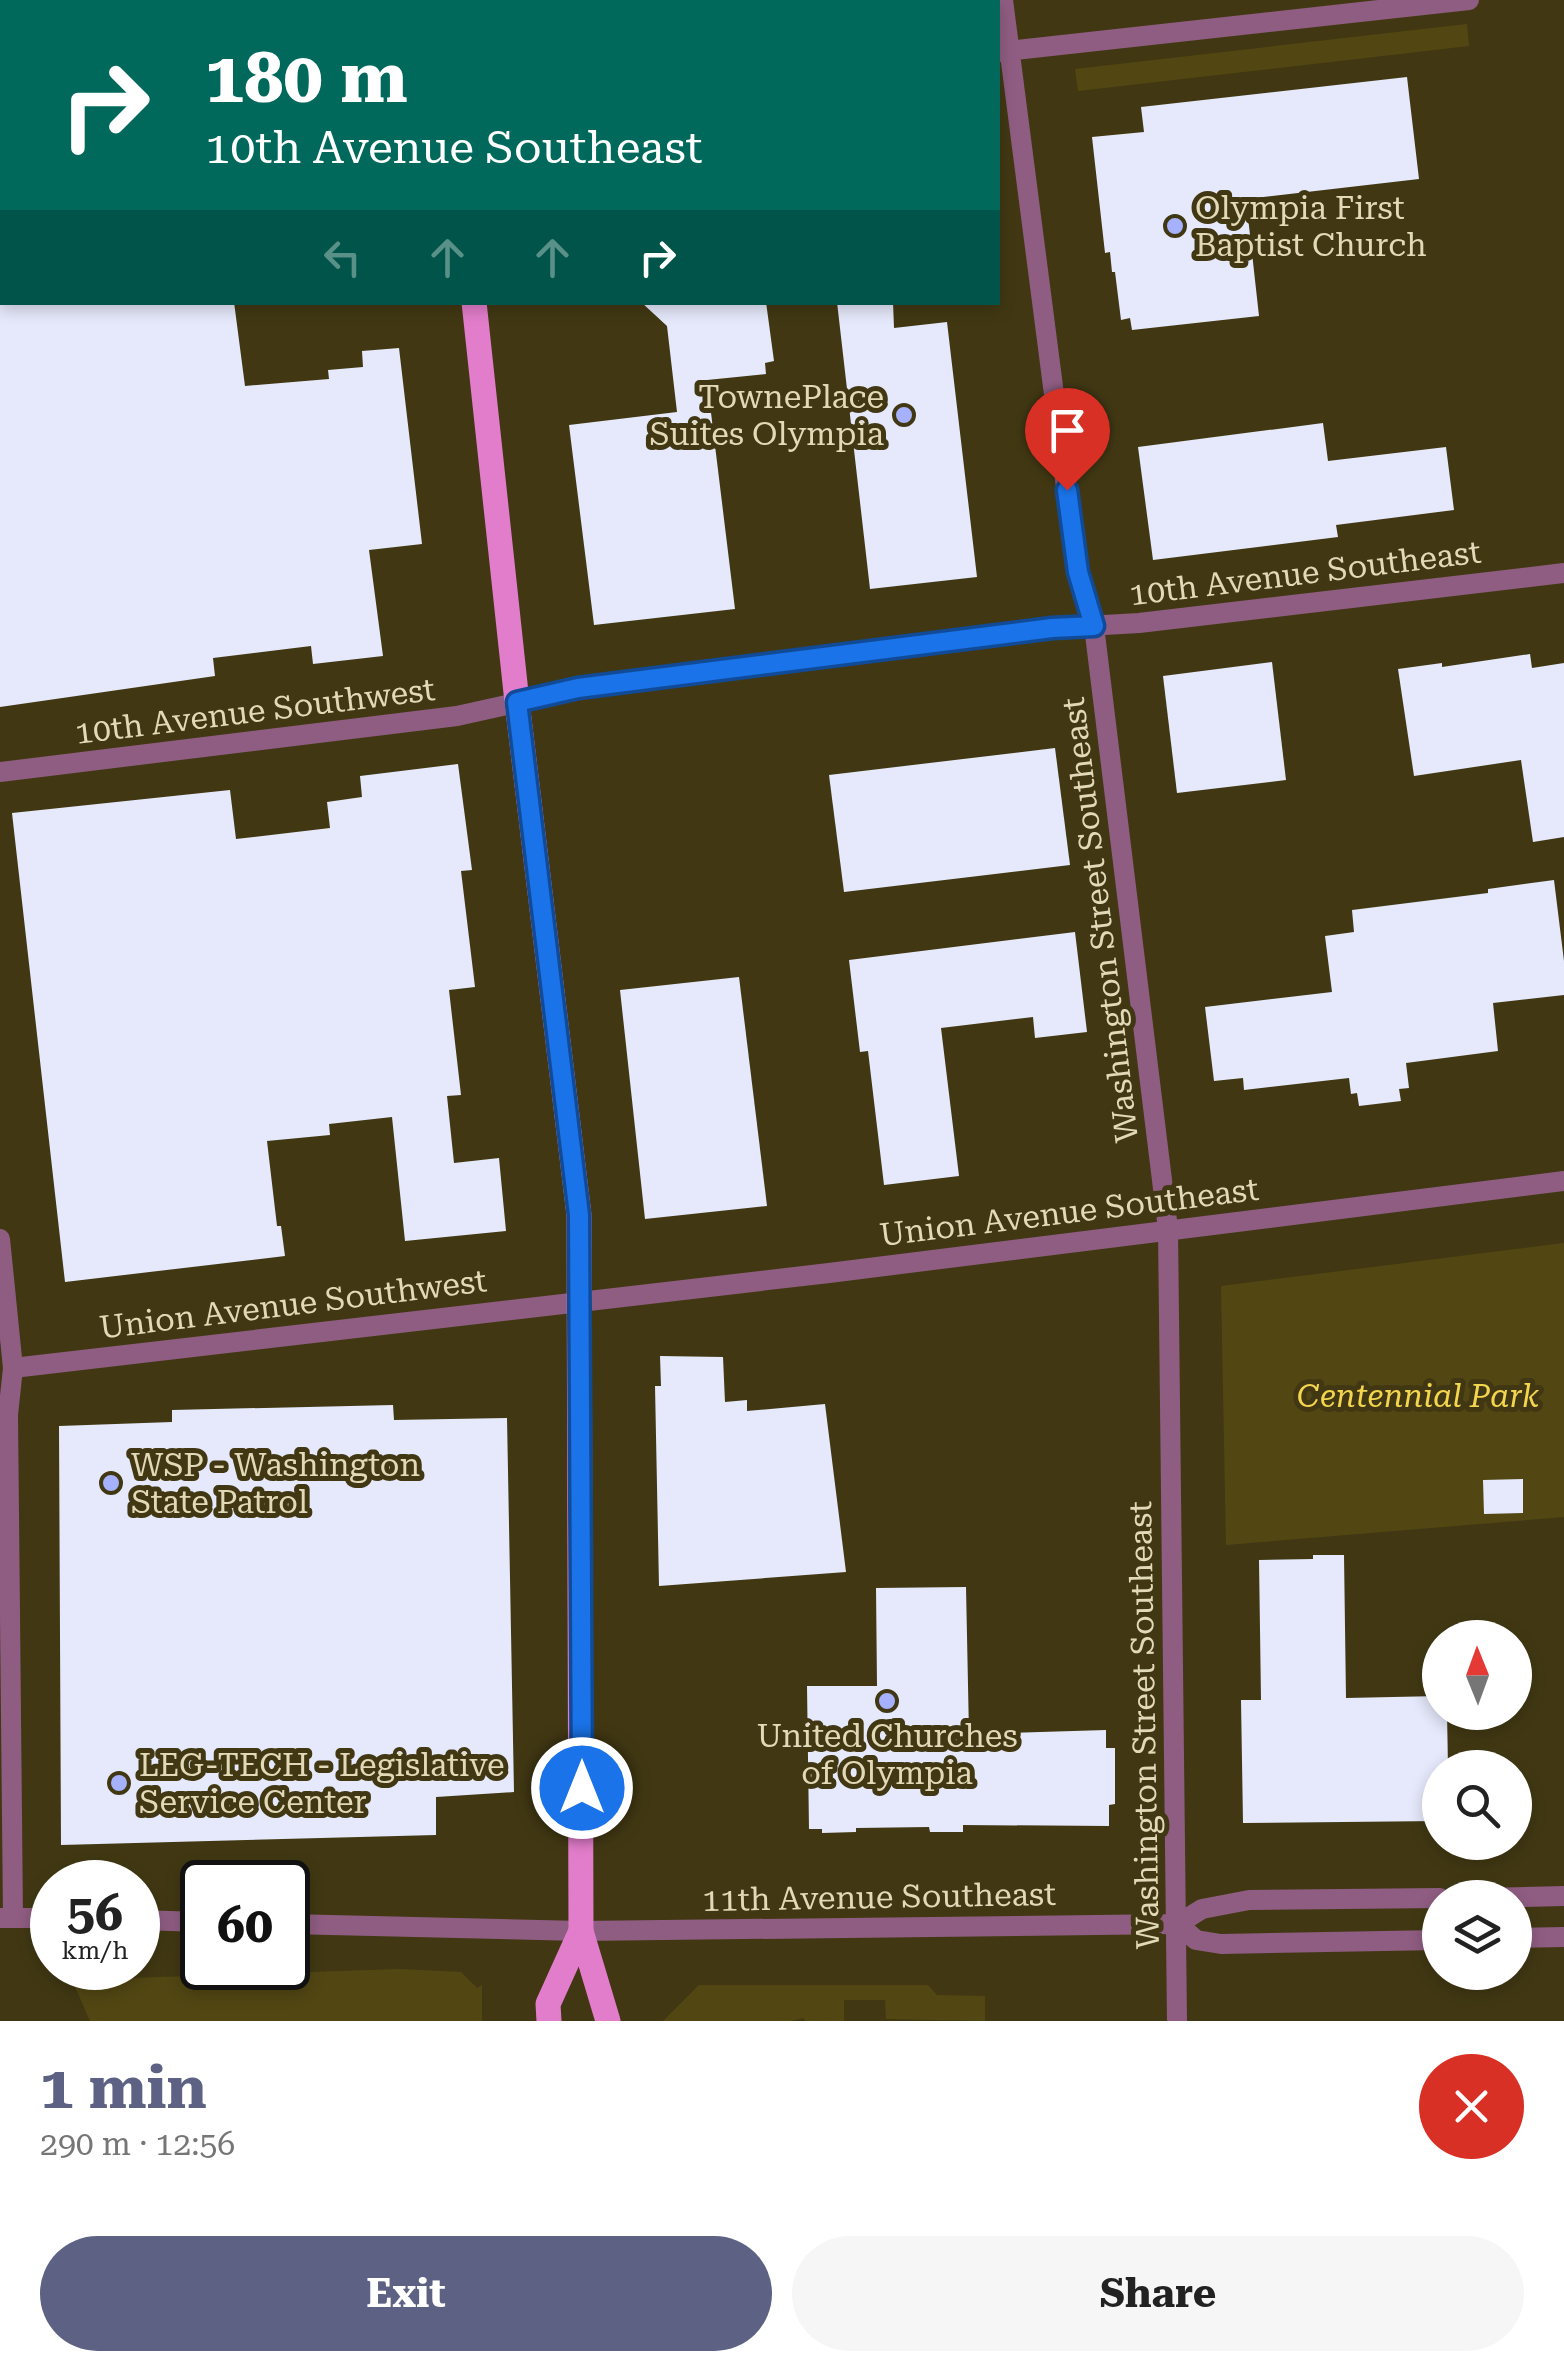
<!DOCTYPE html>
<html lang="en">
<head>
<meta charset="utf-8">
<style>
  :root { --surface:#fff; --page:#f6f6f6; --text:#222; --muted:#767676; --accent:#5d6284 }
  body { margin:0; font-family:"Roboto Serif",serif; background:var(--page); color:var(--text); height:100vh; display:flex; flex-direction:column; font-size:38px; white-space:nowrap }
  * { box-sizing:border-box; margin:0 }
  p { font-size:32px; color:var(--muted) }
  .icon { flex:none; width:55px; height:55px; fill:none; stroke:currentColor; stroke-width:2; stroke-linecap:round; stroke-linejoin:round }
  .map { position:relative; height:2021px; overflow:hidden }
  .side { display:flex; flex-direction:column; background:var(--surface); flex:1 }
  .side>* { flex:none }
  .top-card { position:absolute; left:0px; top:0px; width:1000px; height:305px; box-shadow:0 5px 15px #0003; background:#00695c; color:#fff; overflow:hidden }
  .needle { width:65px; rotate:359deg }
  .tools { position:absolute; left:1422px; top:1620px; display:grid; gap:20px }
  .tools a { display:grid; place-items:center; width:110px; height:110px; border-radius:50%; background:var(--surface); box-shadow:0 5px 15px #0003; font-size:50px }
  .speed { position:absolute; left:30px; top:1860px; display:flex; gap:20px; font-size:50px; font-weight:700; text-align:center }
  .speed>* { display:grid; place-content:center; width:130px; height:130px; border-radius:50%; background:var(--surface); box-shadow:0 5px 15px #0003; line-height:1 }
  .speed small { font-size:25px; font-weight:400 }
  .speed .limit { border:5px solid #111; border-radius:15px; background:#fff; color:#111 }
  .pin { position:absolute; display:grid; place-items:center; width:85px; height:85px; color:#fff; margin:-102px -42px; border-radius:50% 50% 50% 0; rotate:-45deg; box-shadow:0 0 10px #0007 }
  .pin .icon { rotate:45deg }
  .me { position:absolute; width:110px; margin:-55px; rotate:0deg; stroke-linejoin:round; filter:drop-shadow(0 0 8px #0008) }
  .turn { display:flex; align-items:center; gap:35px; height:210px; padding:0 40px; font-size:45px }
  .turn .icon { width:130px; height:130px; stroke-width:2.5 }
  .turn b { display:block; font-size:70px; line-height:85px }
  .lanes { display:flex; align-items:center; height:95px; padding:0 40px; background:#0003; justify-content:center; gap:50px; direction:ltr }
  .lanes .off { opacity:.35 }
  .round { display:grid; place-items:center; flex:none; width:105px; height:105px; border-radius:52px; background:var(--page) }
  .overview { display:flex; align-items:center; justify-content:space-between; height:170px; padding:0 40px }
  h1 { font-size:60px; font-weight:700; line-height:75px; color:var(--accent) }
  .primary-button { display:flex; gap:20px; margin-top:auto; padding:20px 40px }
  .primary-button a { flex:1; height:115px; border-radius:60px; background:var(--accent); color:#fff; font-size:40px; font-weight:700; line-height:115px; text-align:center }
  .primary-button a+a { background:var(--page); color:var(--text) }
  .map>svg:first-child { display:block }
  .green { fill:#524713 }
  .building { fill:#e5e9fb }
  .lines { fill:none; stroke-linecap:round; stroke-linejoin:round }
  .minor { stroke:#8f5d82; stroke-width:20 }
  .tertiary { stroke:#8f5d82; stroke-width:20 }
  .primary { stroke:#e27dcb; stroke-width:25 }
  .route-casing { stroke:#114b97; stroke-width:25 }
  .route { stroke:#1a73e8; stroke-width:18 }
  .poi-dot { fill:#a5b1fc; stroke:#413813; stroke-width:4 }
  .labels { text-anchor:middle; stroke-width:10; stroke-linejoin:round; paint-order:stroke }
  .poi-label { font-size:32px; fill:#e1d9b7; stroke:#413813; text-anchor:start }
  .street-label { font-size:32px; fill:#e1d9b7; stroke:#413813 }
  .park-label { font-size:32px; font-style:italic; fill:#f4d54e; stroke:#413813 }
</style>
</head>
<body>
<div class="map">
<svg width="1564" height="2021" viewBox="0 0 1564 2021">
  <rect width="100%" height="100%" fill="#413813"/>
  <!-- green -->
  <g class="green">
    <path d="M 1467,24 L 1469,46 L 1078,91 L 1075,69 Z"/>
    <path d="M 1564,1243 L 1564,1517 L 1226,1545 L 1221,1286 Z"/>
    <path d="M 399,1969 L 461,1972 L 477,1988 L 482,1985 L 482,2021 L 90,2021 L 72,1980 Z"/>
    <path d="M 699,1985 L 928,1985 L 937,1995 L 985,1996 L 985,2021 L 886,2019 L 885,2000 L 844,2000 L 844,2021 L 805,2021 L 804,2018 L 790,2021 L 663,2021 Z"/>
  </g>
  <!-- building -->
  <g class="building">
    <path d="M 1407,77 L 1419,179 L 1246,199 L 1259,316 L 1132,330 L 1130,318 L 1121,320 L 1115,272 L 1112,272 L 1110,252 L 1105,253 L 1092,137 L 1144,132 L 1141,107 Z"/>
    <path d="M 0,302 L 234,302 L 245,386 L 329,379 L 328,370 L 363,367 L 362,351 L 399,348 L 422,544 L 369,550 L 383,656 L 313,664 L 311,646 L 213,658 L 215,676 L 0,707 Z"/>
    <path d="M 641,302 L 766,302 L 774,361 L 765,363 L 766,374 L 707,380 L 735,609 L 594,625 L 569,425 L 677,412 L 667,326 Z"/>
    <path d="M 837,302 L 893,302 L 894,328 L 947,322 L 977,577 L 870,589 Z"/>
    <path d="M 1323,423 L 1328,461 L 1446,447 L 1454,510 L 1336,525 L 1338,537 L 1153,560 L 1138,447 Z"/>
    <path d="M 1530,654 L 1532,668 L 1564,663 L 1564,837 L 1533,842 L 1521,760 L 1414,776 L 1398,669 L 1442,663 L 1442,667 Z"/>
    <path d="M 1272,662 L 1286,780 L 1177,793 L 1163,676 Z"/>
    <path d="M 1055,748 L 1070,865 L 844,892 L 829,775 Z"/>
    <path d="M 458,764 L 472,870 L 461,871 L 475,987 L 449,990 L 461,1095 L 447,1096 L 454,1163 L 499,1158 L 506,1231 L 405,1241 L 392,1117 L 329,1124 L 330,1135 L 267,1141 L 277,1226 L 281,1226 L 285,1256 L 65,1282 L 12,813 L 230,790 L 236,839 L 330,828 L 327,802 L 362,797 L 360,776 Z"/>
    <path d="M 1554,880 L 1564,961 L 1564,995 L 1493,1003 L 1498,1051 L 1406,1063 L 1409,1088 L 1399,1089 L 1401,1101 L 1359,1106 L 1357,1093 L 1351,1094 L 1349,1078 L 1244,1090 L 1243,1078 L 1214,1081 L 1205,1007 L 1332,992 L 1325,936 L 1354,932 L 1352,910 L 1488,893 L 1488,889 Z"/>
    <path d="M 1075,932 L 1087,1032 L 1035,1038 L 1033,1017 L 941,1028 L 959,1176 L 884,1185 L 868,1051 L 860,1052 L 849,960 Z"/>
    <path d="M 739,977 L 767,1206 L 645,1219 L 620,990 Z"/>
    <path d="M 660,1356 L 723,1357 L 725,1402 L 747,1400 L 747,1411 L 825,1404 L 846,1572 L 659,1586 L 655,1386 L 661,1386 Z"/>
    <path d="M 393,1405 L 394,1420 L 507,1418 L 514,1792 L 436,1797 L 436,1835 L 61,1845 L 59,1426 L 172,1422 L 172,1410 Z"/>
    <path d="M 1523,1479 L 1523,1513 L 1484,1514 L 1483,1480 Z"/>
    <path d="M 1313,1555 L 1344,1555 L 1346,1698 L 1440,1696 L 1440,1712 L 1447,1712 L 1448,1768 L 1440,1768 L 1440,1821 L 1243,1823 L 1241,1700 L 1261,1700 L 1259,1560 L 1313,1559 Z"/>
    <path d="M 966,1587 L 969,1734 L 1106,1730 L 1106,1748 L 1115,1748 L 1115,1804 L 1109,1805 L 1109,1826 L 963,1825 L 963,1832 L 930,1832 L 929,1827 L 856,1828 L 856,1832 L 822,1833 L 822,1829 L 809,1829 L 807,1686 L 877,1686 L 876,1588 Z"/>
  </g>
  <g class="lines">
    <!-- minor -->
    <g class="minor">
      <path d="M 1003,0 L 1077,572 L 1094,626 L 1168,1229 L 1177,2021"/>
      <path d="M 998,52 L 1469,0"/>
      <path d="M 0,175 L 2,174"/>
      <path d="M 0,772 L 457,716 L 578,689 L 646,680 L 1052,628 L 1139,623 L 1564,573"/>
    </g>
    <!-- tertiary -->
    <g class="tertiary">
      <path d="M 0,1239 L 13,1368 L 8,1415 L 13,1917"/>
      <path d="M 13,1368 L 829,1273 L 1564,1181"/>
      <path d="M 1484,1898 L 1564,1896"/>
      <path d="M 0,1918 L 52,1918"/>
      <path d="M 138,1920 L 202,1922"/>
      <path d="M 288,1924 L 581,1931 L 1178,1924 L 1202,1909 L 1249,1900 L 1440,1898"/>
      <path d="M 1178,1924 L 1196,1940 L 1221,1944 L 1440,1940"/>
      <path d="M 1515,1938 L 1564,1937"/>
    </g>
    <!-- primary -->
    <g class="primary">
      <path d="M 438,0 L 439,2"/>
      <path d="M 474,302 L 517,702 L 579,1215 L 581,1931 L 608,2021"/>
      <path d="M 549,2021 L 548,2004 L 581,1931"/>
    </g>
  </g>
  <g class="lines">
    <defs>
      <path id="route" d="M 582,1788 L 579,1215 L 517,702 L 578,688 L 1052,628 L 1094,626 L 1078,572 L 1067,490"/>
    </defs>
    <!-- route casing -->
    <use href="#route" class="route-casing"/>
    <!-- route -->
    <use href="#route" class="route"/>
  </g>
  <!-- markers -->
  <g class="poi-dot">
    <circle cx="1175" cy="226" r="10"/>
    <circle cx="904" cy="415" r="10"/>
    <circle cx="111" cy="1483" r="10"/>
    <circle cx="887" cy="1701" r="10"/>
    <circle cx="119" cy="1783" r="10"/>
  </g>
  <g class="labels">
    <!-- poi labels -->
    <g class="poi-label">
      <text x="1195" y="219">Olympia First<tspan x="1195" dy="37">Baptist Church</tspan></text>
      <text x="884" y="408" text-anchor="end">TownePlace<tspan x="884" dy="37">Suites Olympia</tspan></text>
      <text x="131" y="1476">WSP - Washington<tspan x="131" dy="37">State Patrol</tspan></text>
      <text x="887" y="1747" text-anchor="middle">United Churches<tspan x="887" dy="37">of Olympia</tspan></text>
      <text x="139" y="1776">LEG-TECH - Legislative<tspan x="139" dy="37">Service Center</tspan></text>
    </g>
    <!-- street labels -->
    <g class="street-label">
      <text transform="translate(1305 573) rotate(-7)" y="11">10th Avenue Southeast</text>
      <text transform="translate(255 711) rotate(-7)" y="11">10th Avenue Southwest</text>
      <text transform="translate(1100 920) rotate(-97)" y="11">Washington Street Southeast</text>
      <text transform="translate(1069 1212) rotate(-7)" y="11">Union Avenue Southeast</text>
      <text transform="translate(293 1304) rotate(-7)" y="11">Union Avenue Southwest</text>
      <text transform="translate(1144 1725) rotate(-91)" y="11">Washington Street Southeast</text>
      <text transform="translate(879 1897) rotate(-1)" y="11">11th Avenue Southeast</text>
    </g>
    <!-- park labels -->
    <g class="park-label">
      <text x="1418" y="1407">Centennial Park</text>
    </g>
  </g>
</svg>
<div class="tools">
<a><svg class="needle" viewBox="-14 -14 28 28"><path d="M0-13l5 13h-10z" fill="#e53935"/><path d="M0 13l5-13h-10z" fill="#767676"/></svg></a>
<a><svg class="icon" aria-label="search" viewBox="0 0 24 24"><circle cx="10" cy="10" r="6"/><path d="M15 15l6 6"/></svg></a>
<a><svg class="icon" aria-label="layers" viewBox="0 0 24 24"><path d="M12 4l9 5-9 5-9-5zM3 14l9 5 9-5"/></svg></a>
</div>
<div class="speed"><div>56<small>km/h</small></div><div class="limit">60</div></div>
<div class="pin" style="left:1067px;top:490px;background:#d93025"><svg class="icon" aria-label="arrive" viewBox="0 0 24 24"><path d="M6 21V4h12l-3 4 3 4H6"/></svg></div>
<svg class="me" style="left:582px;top:1788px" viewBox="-20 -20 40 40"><circle r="17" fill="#1a73e8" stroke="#fff" stroke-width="3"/><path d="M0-11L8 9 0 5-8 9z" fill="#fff"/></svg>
<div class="top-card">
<div class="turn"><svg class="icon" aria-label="right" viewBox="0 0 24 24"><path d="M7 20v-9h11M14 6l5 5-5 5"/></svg><div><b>180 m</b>10th Avenue Southeast</div></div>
<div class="lanes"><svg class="icon off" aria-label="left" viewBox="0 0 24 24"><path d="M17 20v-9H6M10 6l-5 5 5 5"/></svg><svg class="icon off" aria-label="ahead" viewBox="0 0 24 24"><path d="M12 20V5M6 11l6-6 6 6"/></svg><svg class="icon off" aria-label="ahead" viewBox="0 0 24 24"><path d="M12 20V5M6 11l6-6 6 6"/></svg><svg class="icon" aria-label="right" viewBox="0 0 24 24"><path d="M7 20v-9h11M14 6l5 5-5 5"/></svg></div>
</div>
</div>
<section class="side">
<div class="overview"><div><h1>1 min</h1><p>290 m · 12:56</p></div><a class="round" style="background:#d93025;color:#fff"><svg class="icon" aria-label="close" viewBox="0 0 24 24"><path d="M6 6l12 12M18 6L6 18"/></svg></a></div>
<div class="primary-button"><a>Exit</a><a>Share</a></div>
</section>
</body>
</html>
